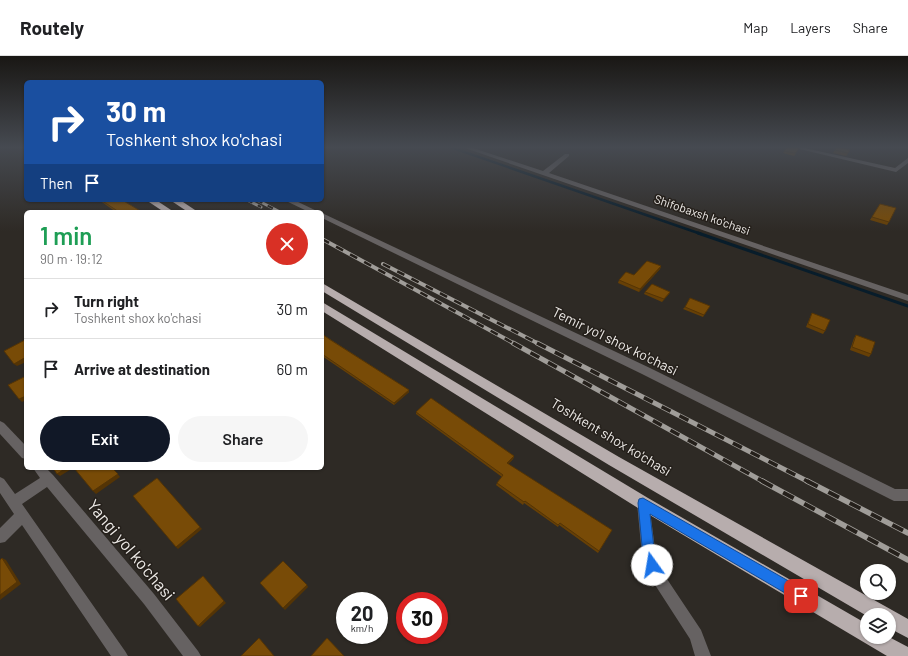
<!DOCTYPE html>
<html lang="en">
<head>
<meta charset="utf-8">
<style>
  :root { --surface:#fff; --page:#f6f6f6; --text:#202124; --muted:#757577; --line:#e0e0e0; --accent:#111827 }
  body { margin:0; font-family:Barlow,sans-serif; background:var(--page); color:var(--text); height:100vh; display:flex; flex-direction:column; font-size:15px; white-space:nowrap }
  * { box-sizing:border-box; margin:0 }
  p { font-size:13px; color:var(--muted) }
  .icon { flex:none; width:22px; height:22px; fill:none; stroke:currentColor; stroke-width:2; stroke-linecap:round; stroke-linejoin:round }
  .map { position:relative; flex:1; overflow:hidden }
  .details { position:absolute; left:24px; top:154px; width:300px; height:260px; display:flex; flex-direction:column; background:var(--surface); border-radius:6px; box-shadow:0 1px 3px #0004 }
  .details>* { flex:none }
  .banner { position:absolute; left:24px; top:24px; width:300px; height:122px; border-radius:6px; box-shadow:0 1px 3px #0004; background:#1a4fa0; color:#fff; overflow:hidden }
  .buttons { position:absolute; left:860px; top:508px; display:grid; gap:8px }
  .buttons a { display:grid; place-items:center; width:36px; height:36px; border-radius:50%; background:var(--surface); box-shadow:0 1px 3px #0004; font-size:20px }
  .speed { position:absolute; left:336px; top:536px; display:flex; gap:8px; font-size:20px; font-weight:700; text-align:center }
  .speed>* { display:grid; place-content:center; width:52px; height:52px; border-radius:50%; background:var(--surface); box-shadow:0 1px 3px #0004; line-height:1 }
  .speed small { font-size:10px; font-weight:400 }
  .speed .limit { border:6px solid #d22; background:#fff; color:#111 }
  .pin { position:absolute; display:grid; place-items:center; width:34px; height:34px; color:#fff; margin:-17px; border-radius:8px; box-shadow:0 2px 6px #0006 }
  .me { position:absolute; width:44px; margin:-22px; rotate:347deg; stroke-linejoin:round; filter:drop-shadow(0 0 3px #0008) }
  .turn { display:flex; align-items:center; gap:14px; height:84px; padding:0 16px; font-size:18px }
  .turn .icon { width:52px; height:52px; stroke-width:2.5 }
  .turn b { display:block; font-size:28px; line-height:34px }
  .then { display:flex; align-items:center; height:38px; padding:0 16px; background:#0003; gap:8px; font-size:15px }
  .round { display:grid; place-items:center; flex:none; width:42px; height:42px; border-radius:21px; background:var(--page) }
  .summary { display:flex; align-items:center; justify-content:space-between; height:68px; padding:0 16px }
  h1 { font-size:24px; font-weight:600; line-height:30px; color:#1e9e55 }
  .action { display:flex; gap:8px; margin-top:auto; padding:8px 16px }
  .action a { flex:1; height:46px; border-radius:24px; background:var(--accent); color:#fff; font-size:16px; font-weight:600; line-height:46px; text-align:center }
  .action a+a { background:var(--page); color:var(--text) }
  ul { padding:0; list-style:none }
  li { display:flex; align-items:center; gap:12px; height:60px; padding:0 16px; border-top:1px solid var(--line) }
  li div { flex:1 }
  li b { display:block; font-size:15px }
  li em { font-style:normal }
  header { display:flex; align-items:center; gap:24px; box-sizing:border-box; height:56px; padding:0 20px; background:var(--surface); border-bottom:1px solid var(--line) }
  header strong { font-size:19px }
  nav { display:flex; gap:22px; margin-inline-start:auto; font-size:14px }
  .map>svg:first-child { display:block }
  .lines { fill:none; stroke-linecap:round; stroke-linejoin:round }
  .stream-far1 { stroke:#081d2b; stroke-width:2.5 }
  .stream { stroke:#081d2b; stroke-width:3 }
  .minor { fill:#666262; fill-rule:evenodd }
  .highway { fill:#b7adad; fill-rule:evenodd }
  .rail-far3-casing { stroke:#a09d99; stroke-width:3 }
  .rail-far2-casing { stroke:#a09d99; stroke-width:4 }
  .rail-far1-casing { stroke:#a09d99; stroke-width:5 }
  .rail-casing { stroke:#a09d99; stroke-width:5.5 }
  .rail-far3 { stroke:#25201b; stroke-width:2; stroke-dasharray:6; stroke-linecap:butt }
  .rail-far2 { stroke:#25201b; stroke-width:2.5; stroke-dasharray:8; stroke-linecap:butt }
  .rail-far1 { stroke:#25201b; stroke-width:3.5; stroke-dasharray:10; stroke-linecap:butt }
  .rail { stroke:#25201b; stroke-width:4; stroke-dasharray:12; stroke-linecap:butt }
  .wall { fill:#674006 }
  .shaded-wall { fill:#543405 }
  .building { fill:#784b07; stroke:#543405 }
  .route { fill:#1a73e8; stroke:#114b97 }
  .labels { text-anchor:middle; stroke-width:3; stroke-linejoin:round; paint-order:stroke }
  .far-street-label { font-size:12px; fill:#edeae7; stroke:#25201b }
  .street-label { font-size:14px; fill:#edeae7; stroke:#25201b }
  .near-street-label { font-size:17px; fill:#edeae7; stroke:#25201b }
</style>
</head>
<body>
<header>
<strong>Routely</strong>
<nav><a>Map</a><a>Layers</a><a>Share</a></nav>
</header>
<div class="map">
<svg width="908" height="600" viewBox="0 0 908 600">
  <rect width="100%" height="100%" fill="#2e2a25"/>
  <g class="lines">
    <!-- stream-far1 -->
    <path class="stream-far1" d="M 450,91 L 701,178"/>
    <!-- stream -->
    <path class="stream" d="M 698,177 L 908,250"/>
    <!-- minor -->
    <g class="minor">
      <path d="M 462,91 L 470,91 L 543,115 L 565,98 L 569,98 L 569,100 L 549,117 L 908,239 L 908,245 Z"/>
      <path d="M 791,91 L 800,91 L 895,112 L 908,102 L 908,107 L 896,116 Z"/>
      <path d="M 284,144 L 294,144 L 319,156 L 309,156 Z"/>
      <path d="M 322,157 L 650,312 L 895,433 L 908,433 L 908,445 L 894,445 L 890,443 L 642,318 L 322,162 Z"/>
      <path d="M 0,365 L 4,367 L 26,390 L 26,403 L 22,402 L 0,378 Z"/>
      <path d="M 33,412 L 46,412 L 53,419 L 154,538 L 198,595 L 201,600 L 183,600 L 144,548 L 47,431 L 22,448 L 125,595 L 128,600 L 111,600 L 22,469 L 5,486 L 0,487 L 0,472 L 14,458 L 0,437 L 0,421 L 4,423 L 15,438 L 40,422 Z"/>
      <path d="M 643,441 L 647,443 L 649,447 L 656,500 L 661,514 L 701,574 L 711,600 L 695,600 L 690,583 L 648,518 L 642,500 L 637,447 L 639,443 Z"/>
    </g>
    <!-- highway -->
    <g class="highway">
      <path d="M 146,144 L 156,144 L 174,156 L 164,156 Z"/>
      <path d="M 170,144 L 180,144 L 198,156 L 188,156 Z"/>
      <path d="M 322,227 L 619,401 L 908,563 L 908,582 L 889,572 L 889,559 L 867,560 L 609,409 L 322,235 Z"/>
      <path d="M 322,246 L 648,442 L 867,568 L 867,581 L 889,581 L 908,591 L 908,600 L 887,600 L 638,452 L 322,255 Z"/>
    </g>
    <defs>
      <g id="rail-far3">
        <path d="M 247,144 L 261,151"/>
        <path d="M 257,144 L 280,156"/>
      </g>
      <g id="rail-far2">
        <path d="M 322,183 L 515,288"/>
        <path d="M 383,208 L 539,288"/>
      </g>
      <g id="rail-far1">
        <path d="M 513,287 L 764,426"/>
        <path d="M 537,287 L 809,426"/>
      </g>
      <g id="rail">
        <path d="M 762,425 L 908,504"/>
        <path d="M 807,425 L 908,477"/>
      </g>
    </defs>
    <!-- rail-far3 casing -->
    <use href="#rail-far3" class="rail-far3-casing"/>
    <!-- rail-far2 casing -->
    <use href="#rail-far2" class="rail-far2-casing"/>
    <!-- rail-far1 casing -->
    <use href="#rail-far1" class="rail-far1-casing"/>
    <!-- rail casing -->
    <use href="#rail" class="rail-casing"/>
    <!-- rail-far3 -->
    <use href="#rail-far3" class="rail-far3"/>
    <!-- rail-far2 -->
    <use href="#rail-far2" class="rail-far2"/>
    <!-- rail-far1 -->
    <use href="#rail-far1" class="rail-far1"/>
    <!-- rail -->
    <use href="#rail" class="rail"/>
  </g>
  <!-- wall -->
  <g class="wall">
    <path d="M 837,91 L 850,94 L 846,100 L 833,97 Z"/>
    <path d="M 798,94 L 794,100 L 783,97 L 784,95 Z"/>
    <path d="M 99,144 L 122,144 L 142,156 L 116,156 Z"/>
    <path d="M 880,148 L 889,166 L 887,169 L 870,164 Z"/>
    <path d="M 661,210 L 660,213 L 639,236 L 618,227 L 619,224 Z"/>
    <path d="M 645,236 L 670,236 L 669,238 L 662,246 L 644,238 Z"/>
    <path d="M 710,250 L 703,261 L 683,253 L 685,251 Z"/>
    <path d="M 812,257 L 825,275 L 823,278 L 806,271 Z"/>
    <path d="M 322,278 L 409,334 L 409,336 L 394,349 L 322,300 Z"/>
    <path d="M 856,279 L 871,298 L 869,301 L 850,294 L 854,282 Z"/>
    <path d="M 416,356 L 514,400 L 513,403 L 508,408 L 612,474 L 598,497 L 559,469 L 558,471 L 524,447 L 523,449 L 496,429 L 497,427 L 502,421 L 416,358 Z"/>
  </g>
  <!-- shaded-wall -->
  <g class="shaded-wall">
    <path d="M 661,210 L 660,213 L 639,236 L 640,233 Z"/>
    <path d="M 670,236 L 669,238 L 662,246 L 664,243 Z"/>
    <path d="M 26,301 L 26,306 L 17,310 L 14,308 Z"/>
    <path d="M 409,334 L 409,336 L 394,349 L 394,347 Z"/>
    <path d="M 26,340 L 26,344 L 22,346 L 19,343 Z"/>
    <path d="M 514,400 L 513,403 L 507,410 L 507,407 Z"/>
    <path d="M 66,412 L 73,412 L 60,420 L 57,418 Z"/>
    <path d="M 113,412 L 120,421 L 96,438 L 93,435 Z"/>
    <path d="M 200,471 L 202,473 L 178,493 L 176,491 Z"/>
    <path d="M 2,502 L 6,504 L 21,528 L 0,544 Z"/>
    <path d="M 203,520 L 226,547 L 200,571 L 198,570 Z"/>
    <path d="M 307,529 L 308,531 L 285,554 L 283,552 Z"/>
  </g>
  <!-- building -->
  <g class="building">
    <path d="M 788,91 L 795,91 L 800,92 L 795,97 L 784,95 Z"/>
    <path d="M 837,91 L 850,94 L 848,97 L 835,94 Z"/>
    <path d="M 101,144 L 122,144 L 142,156 L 119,156 Z"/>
    <path d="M 880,148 L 896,152 L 889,166 L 872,161 Z"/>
    <path d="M 647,205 L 661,210 L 640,233 L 619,224 L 626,216 L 634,219 Z"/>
    <path d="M 652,228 L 670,236 L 664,243 L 645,236 Z"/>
    <path d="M 690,242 L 710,250 L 704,259 L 685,251 Z"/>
    <path d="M 812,257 L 830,264 L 825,275 L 808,268 Z"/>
    <path d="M 322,278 L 329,283 L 409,334 L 394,347 L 322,298 Z"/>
    <path d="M 856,279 L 875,286 L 871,298 L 852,291 Z"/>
    <path d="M 25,284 L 26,285 L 26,301 L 14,308 L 4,295 Z"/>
    <path d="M 26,320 L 26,340 L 19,343 L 8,329 Z"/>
    <path d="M 431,342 L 514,400 L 507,407 L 612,474 L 599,495 L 560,467 L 558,469 L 525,445 L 524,446 L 497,427 L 503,419 L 416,356 Z"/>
    <path d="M 53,412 L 66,412 L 57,418 Z"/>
    <path d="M 74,412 L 112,412 L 118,418 L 93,435 Z"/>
    <path d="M 157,422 L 200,471 L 176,491 L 133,440 Z"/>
    <path d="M 2,502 L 17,526 L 0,539 L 0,504 Z"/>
    <path d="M 283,505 L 307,529 L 283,552 L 260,527 Z"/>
    <path d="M 203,520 L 224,545 L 198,570 L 176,543 Z"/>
    <path d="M 259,582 L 274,600 L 241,600 Z"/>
    <path d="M 327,582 L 344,600 L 311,600 Z"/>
  </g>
  <!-- sky -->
  <linearGradient id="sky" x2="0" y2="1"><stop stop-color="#191714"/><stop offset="0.52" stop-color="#464a51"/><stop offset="1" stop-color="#464a51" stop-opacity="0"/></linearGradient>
  <rect width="908" height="175" fill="url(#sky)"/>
  <!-- route -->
  <path class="route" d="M 643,442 L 806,535 L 808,540 L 806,544 L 801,546 L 797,544 L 650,458 L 655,500 L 659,509 L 657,514 L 652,516 L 648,514 L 643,500 L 638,447 L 639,443 Z"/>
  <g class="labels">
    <!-- far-street labels -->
    <g class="far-street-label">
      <text transform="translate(702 159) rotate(19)" y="4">Shifobaxsh ko'chasi</text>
    </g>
    <!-- street labels -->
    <g class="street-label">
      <text transform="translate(615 285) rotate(26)" y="5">Temir yo'l shox ko'chasi</text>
      <text transform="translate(611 381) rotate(31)" y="5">Toshkent shox ko'chasi</text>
    </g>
    <!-- near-street labels -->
    <g class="near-street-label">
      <text transform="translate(131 494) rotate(50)" y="6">Yangi yol ko'chasi</text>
    </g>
  </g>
</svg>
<div class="buttons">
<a><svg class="icon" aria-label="search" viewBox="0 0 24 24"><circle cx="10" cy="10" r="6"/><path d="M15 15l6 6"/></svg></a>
<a><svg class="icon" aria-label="layers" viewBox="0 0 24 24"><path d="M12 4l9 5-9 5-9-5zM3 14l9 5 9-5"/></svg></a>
</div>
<div class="speed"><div>20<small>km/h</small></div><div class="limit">30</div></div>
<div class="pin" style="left:801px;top:540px;background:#d93025"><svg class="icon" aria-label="arrive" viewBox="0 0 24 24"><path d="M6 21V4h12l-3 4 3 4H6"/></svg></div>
<svg class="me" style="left:652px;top:509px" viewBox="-20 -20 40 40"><circle r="19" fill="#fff"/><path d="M0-13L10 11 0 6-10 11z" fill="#1a73e8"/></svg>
<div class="banner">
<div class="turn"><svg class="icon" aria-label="right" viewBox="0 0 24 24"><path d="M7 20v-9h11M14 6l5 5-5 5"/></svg><div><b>30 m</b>Toshkent shox ko'chasi</div></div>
<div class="then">Then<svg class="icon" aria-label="arrive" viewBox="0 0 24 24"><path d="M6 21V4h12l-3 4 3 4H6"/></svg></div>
</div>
<section class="details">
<div class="summary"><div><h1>1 min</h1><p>90 m · 19:12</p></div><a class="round" style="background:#d93025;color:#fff"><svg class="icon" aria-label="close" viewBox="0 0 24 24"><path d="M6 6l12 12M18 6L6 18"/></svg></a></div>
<ul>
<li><svg class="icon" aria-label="right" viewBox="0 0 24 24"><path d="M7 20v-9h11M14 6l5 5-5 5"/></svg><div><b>Turn right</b><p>Toshkent shox ko'chasi</p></div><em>30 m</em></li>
<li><svg class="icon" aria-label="arrive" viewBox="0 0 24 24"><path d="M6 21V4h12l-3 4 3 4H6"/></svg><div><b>Arrive at destination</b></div><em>60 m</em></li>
</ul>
<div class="action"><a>Exit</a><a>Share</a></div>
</section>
</div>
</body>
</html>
